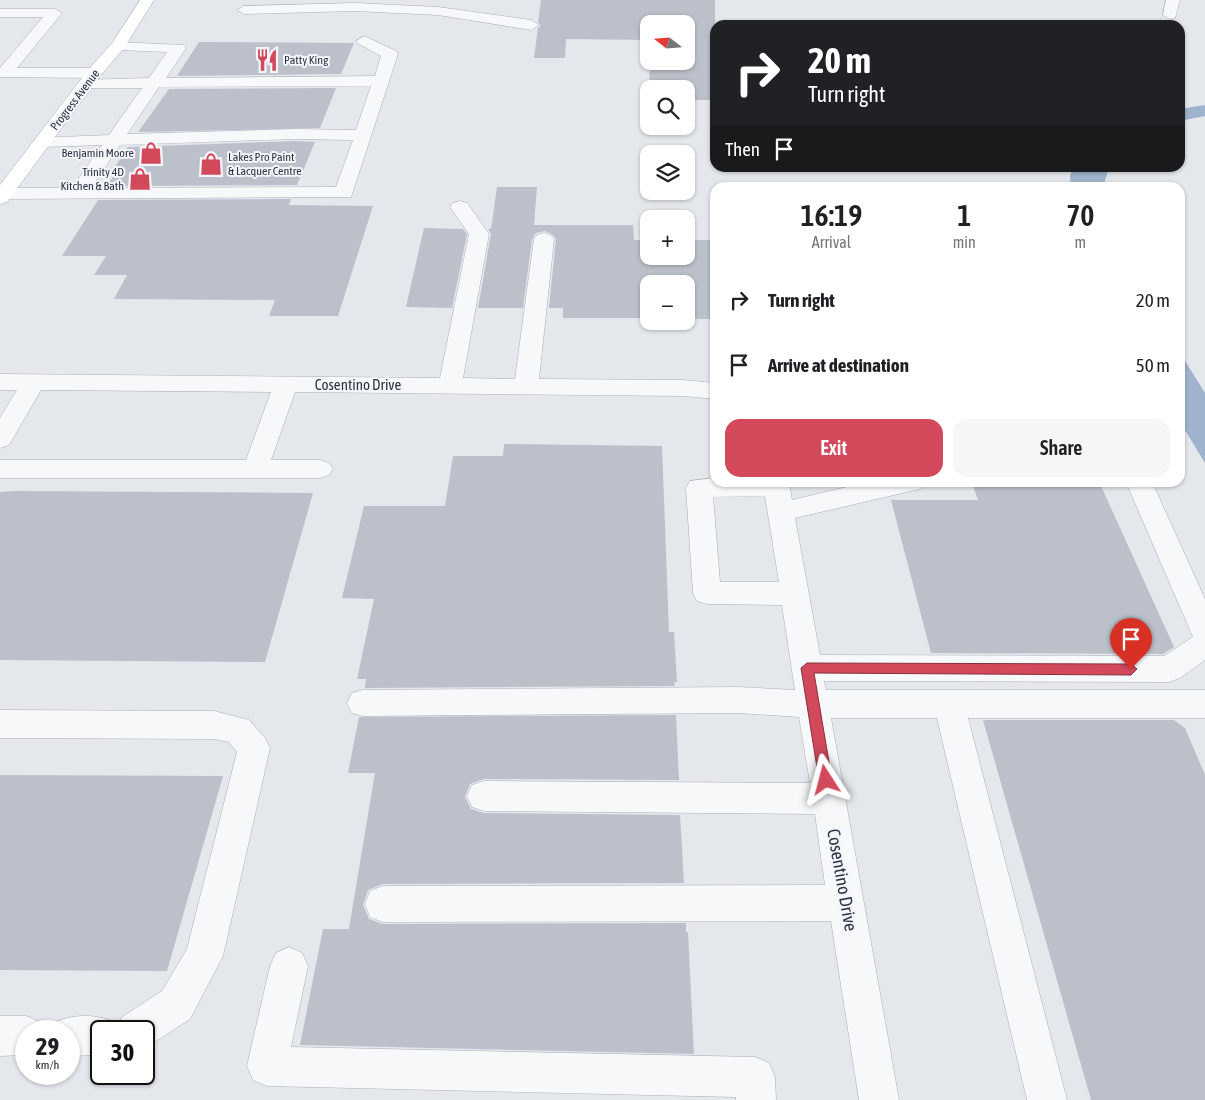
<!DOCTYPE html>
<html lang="en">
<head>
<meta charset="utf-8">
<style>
  :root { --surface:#fff; --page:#f6f6f6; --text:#202124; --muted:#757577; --accent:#d1495b }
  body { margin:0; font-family:"Asap Condensed",sans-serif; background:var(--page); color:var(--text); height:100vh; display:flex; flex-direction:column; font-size:19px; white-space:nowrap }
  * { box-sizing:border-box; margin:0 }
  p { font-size:16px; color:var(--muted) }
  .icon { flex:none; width:28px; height:28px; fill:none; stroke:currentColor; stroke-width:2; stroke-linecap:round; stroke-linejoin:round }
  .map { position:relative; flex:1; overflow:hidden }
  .drawer { position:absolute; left:710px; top:182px; width:475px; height:305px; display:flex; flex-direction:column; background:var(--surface); border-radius:15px; box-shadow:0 1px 4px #0004 }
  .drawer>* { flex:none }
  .banner { position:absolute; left:710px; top:20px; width:475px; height:152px; border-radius:15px; box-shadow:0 1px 4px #0004; background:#202124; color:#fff; overflow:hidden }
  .needle { width:32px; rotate:287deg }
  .tools { position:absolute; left:640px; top:15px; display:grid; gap:10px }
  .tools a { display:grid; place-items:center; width:55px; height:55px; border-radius:10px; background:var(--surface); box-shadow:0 1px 4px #0004; font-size:25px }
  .speed { position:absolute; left:15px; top:1020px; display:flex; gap:10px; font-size:25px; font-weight:700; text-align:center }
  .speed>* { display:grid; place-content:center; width:65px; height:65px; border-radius:50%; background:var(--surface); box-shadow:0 1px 4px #0004; line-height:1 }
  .speed small { font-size:12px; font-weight:400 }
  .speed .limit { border:2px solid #111; border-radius:8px; background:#fff; color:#111 }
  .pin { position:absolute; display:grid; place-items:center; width:42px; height:42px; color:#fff; margin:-51px -21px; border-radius:50% 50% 50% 0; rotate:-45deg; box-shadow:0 0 5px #0007 }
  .pin .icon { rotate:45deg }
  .me { position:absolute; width:55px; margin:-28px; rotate:351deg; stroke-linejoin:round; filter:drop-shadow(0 0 4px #0008) }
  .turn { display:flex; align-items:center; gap:18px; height:105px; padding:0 15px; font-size:22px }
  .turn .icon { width:65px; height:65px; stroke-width:2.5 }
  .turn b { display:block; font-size:35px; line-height:42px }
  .then { display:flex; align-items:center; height:48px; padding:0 15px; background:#0003; gap:10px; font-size:19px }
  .eta { display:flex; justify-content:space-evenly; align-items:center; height:85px; text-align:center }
  .eta b { font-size:30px; font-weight:600; line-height:35px }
  .button { display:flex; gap:10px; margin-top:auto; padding:10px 15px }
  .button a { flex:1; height:58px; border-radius:15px; background:var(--accent); color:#fff; font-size:20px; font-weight:600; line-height:58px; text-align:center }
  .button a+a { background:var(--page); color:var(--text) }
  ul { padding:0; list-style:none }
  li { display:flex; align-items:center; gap:15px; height:65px; padding:0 15px }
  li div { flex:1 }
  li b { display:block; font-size:19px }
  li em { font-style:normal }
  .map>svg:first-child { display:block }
  .water { fill:#9fb4cc }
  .building { fill:#bbc0ca }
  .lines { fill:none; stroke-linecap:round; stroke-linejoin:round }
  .minor-casing { stroke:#a9aeb7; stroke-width:1 }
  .major-casing { stroke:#a3abb8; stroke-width:1 }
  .minor { fill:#f7f8fa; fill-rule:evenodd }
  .major { fill:#fff; fill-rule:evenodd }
  .route { fill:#d1495b; stroke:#882f3b }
  .labels { text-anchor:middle; stroke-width:4; stroke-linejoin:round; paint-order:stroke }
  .far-poi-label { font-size:12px; fill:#2b3445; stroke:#f4f6f9; text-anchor:start }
  .far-street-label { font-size:12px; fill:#2b3445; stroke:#f4f6f9 }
  .street-label { font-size:15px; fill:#2b3445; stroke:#f4f6f9 }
  .near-street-label { font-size:18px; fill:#2b3445; stroke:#f4f6f9 }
</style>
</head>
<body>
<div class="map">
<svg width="1205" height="1100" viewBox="0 0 1205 1100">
  <rect width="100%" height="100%" fill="#e4e7ec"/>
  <!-- water -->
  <g class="water">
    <path d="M 1205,105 L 1205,116 L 1180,121 L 1180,109 Z"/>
    <path d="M 1073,168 L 1109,168 L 1103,187 L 1071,187 L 1070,176 Z"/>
    <path d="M 1180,353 L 1205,393 L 1205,463 L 1180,422 Z"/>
  </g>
  <!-- building -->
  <g class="building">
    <path d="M 541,0 L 715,0 L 715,100 L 686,100 L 686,89 L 650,89 L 649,61 L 686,61 L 686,24 L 649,24 L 649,56 L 648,40 L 566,39 L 565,58 L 534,58 L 538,28 L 541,26 L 538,22 Z"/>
    <path d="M 199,42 L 354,43 L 341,74 L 177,76 Z"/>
    <path d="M 336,88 L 320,128 L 138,132 L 169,89 Z"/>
    <path d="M 295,141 L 315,142 L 297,185 L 107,186 L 119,167 L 115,167 L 128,147 Z"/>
    <path d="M 497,187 L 537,187 L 534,225 L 633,225 L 634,240 L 649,240 L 649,256 L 686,256 L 686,240 L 715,240 L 715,319 L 686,319 L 686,284 L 649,284 L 649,318 L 563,318 L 563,308 L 549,308 L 556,239 L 552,234 L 545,231 L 536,233 L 532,239 L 523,308 L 478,308 L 491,234 L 488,229 L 491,229 Z"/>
    <path d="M 291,199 L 289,205 L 373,206 L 338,316 L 269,316 L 275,300 L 114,299 L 127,275 L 94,275 L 106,256 L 62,256 L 98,200 Z"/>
    <path d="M 424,228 L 463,229 L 467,234 L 452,308 L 406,307 Z"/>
    <path d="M 504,444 L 662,446 L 669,632 L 674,632 L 677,682 L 674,682 L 675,686 L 365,688 L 366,679 L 357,679 L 374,599 L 342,598 L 364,506 L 445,506 L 453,456 L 503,456 Z"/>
    <path d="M 973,486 L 1101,486 L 1174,647 L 1163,654 L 931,653 L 891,500 L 978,500 Z"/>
    <path d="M 13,491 L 313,493 L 265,662 L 0,660 L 0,492 Z"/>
    <path d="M 676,715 L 679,780 L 484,779 L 470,784 L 465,797 L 471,809 L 484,813 L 680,815 L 684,883 L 383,884 L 368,890 L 363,905 L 369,919 L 383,924 L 686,923 L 686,932 L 688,932 L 694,1054 L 300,1045 L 323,929 L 349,929 L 375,773 L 348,773 L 359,717 Z"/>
    <path d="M 983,720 L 1174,720 L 1185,728 L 1205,775 L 1205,1100 L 1091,1100 Z"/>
    <path d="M 0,775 L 223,776 L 167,971 L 0,970 Z"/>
  </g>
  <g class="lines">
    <defs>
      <g id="minor">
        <path d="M 1166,0 L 1180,0 L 1175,18 L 1170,19 L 1163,15 Z"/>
        <path d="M 355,3 L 438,7 L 531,20 L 539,25 L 531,30 L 438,15 L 355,11 L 244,14 L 237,10 L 244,6 Z"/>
        <path d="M 0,9 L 55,9 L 62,13 L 17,68 L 94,68 L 102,73 L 94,78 L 0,77 L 0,68 L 43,17 L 0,17 Z"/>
        <path d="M 364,36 L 396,51 L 398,54 L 351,197 L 0,199 L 0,189 L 3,188 L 72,188 L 102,145 L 43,147 L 37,146 L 34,142 L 37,138 L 109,135 L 142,88 L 87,88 L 81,86 L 79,83 L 81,80 L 149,78 L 167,52 L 119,50 L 114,48 L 111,45 L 114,42 L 184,45 L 186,48 L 166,78 L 375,76 L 381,56 L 359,44 L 356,41 ZM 371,86 L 356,130 L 295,129 L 127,134 L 159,87 ZM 295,139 L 353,140 L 336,187 L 91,188 L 120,145 Z"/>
        <path d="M 460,201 L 467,203 L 489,234 L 463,378 L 515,379 L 534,239 L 537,235 L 544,233 L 551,235 L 554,239 L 539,379 L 683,380 L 715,383 L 715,399 L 683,396 L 295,392 L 271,460 L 320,460 L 329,463 L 333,469 L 329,475 L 320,478 L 0,478 L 0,460 L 246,460 L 271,392 L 41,390 L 9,445 L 0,448 L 0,418 L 17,390 L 0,390 L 0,374 L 440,378 L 469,234 L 450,207 L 453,203 Z"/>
        <path d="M 715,478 L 715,482 L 789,482 L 792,500 L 868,482 L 924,482 L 920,489 L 911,491 L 795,518 L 820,655 L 1164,656 L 1193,637 L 1126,482 L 1152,482 L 1205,599 L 1205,660 L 1180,678 L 1169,682 L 824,681 L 826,690 L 1205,690 L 1205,718 L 968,718 L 1067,1100 L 1027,1100 L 937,718 L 831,718 L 899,1100 L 859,1100 L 831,921 L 383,922 L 370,917 L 365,904 L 370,891 L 383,886 L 825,885 L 815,814 L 484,811 L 472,807 L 467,796 L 472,785 L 484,781 L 810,783 L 799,717 L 738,713 L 363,716 L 352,713 L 347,703 L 352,693 L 363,690 L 738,687 L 795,690 L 782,605 L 707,604 L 697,601 L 693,593 L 686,488 L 690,481 ZM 765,496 L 779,582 L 720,582 L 713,497 Z"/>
        <path d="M 0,710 L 214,711 L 249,720 L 265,738 L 270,748 L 223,956 L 190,1019 L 150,1045 L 144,1047 L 144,1031 L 101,1031 L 101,1055 L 69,1056 L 69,1031 L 51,1031 L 55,1022 C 75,1014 95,1014 115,1022 L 117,1029 L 122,1017 L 162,991 L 187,949 L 237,752 L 229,742 L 214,739 L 0,738 Z"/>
        <path d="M 289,947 L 302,953 L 308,966 L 291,1047 L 755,1057 L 769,1063 L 775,1077 L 776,1100 L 736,1100 L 736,1097 L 267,1086 L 253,1080 L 247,1066 L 270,966 L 276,953 Z"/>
        <path d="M 0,1016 L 26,1016 L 40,1022 L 44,1031 L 26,1031 L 26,1055 L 0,1056 Z"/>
      </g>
      <path id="major" d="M 140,0 L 154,0 L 124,48 L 100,76 L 7,202 L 0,204 L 0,185 L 88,70 L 113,42 Z"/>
    </defs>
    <!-- minor casing -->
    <use href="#minor" class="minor-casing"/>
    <!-- major casing -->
    <use href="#major" class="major-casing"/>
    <!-- minor -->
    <use href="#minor" class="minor"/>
    <!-- major -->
    <use href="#major" class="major"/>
  </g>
  <!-- route -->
  <path class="route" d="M 807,663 L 1131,664 L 1137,669 L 1131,675 L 814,673 L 832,780 L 830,784 L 826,786 L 821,784 L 819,780 L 801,668 Z"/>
  <!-- icons -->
  <defs>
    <symbol id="restaurant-bare" viewBox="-9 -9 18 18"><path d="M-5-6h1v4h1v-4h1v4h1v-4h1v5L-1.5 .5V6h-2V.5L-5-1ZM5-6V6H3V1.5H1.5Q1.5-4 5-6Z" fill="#d1495b" stroke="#f4f6f9" stroke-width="2.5" paint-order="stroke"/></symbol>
    <symbol id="shop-bare" viewBox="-9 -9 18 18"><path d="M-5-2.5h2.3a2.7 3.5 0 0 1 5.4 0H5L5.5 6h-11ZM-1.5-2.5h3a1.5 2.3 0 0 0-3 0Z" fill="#d1495b" stroke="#f4f6f9" stroke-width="2.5" paint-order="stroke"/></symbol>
  </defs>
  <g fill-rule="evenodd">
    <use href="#restaurant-bare" x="251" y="44" width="32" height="32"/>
    <use href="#shop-bare" x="135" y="137" width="32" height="32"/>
    <use href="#shop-bare" x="195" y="148" width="32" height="32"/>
    <use href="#shop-bare" x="124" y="163" width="32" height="32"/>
  </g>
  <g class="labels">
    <!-- far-poi labels -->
    <g class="far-poi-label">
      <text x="284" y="64">Patty King</text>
      <text x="134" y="157" text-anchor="end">Benjamin Moore</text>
      <text x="228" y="161">Lakes Pro Paint<tspan x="228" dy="14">&amp; Lacquer Centre</tspan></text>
      <text x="124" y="176" text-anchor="end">Trinity 4D<tspan x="124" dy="14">Kitchen &amp; Bath</tspan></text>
    </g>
    <!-- far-street labels -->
    <g class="far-street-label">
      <text transform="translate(75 100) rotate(-53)" y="4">Progress Avenue</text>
    </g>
    <!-- street labels -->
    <g class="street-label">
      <text x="358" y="390">Cosentino Drive</text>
    </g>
    <!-- near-street labels -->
    <g class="near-street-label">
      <text transform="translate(842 880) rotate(80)" y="6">Cosentino Drive</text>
    </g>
  </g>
</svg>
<div class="tools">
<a><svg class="needle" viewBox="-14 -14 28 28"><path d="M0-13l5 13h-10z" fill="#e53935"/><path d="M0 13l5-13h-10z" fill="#757577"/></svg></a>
<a><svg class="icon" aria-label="search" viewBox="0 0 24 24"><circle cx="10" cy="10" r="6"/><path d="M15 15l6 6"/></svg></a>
<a><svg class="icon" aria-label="layers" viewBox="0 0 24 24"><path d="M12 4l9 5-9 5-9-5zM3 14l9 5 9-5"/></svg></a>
<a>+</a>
<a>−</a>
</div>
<div class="speed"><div>29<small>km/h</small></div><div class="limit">30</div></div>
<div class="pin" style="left:1131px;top:669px;background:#d93025"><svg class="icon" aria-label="arrive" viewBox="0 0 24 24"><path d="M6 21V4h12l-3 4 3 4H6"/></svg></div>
<svg class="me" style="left:826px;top:780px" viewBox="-20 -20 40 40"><path d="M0-17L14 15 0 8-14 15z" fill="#d1495b" stroke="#fff" stroke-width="4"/></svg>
<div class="banner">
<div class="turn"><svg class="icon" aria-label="right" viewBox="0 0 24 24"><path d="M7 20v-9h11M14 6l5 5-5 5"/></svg><div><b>20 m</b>Turn right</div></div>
<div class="then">Then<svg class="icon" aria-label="arrive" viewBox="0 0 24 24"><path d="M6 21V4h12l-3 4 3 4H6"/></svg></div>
</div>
<section class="drawer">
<div class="eta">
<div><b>16:19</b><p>Arrival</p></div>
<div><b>1</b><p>min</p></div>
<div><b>70</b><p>m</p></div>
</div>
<ul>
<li><svg class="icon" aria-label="right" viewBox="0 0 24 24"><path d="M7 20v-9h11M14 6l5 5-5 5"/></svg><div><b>Turn right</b></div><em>20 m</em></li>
<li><svg class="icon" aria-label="arrive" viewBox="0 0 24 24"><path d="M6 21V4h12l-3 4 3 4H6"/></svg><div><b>Arrive at destination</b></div><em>50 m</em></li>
</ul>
<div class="button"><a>Exit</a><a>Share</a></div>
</section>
</div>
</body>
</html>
